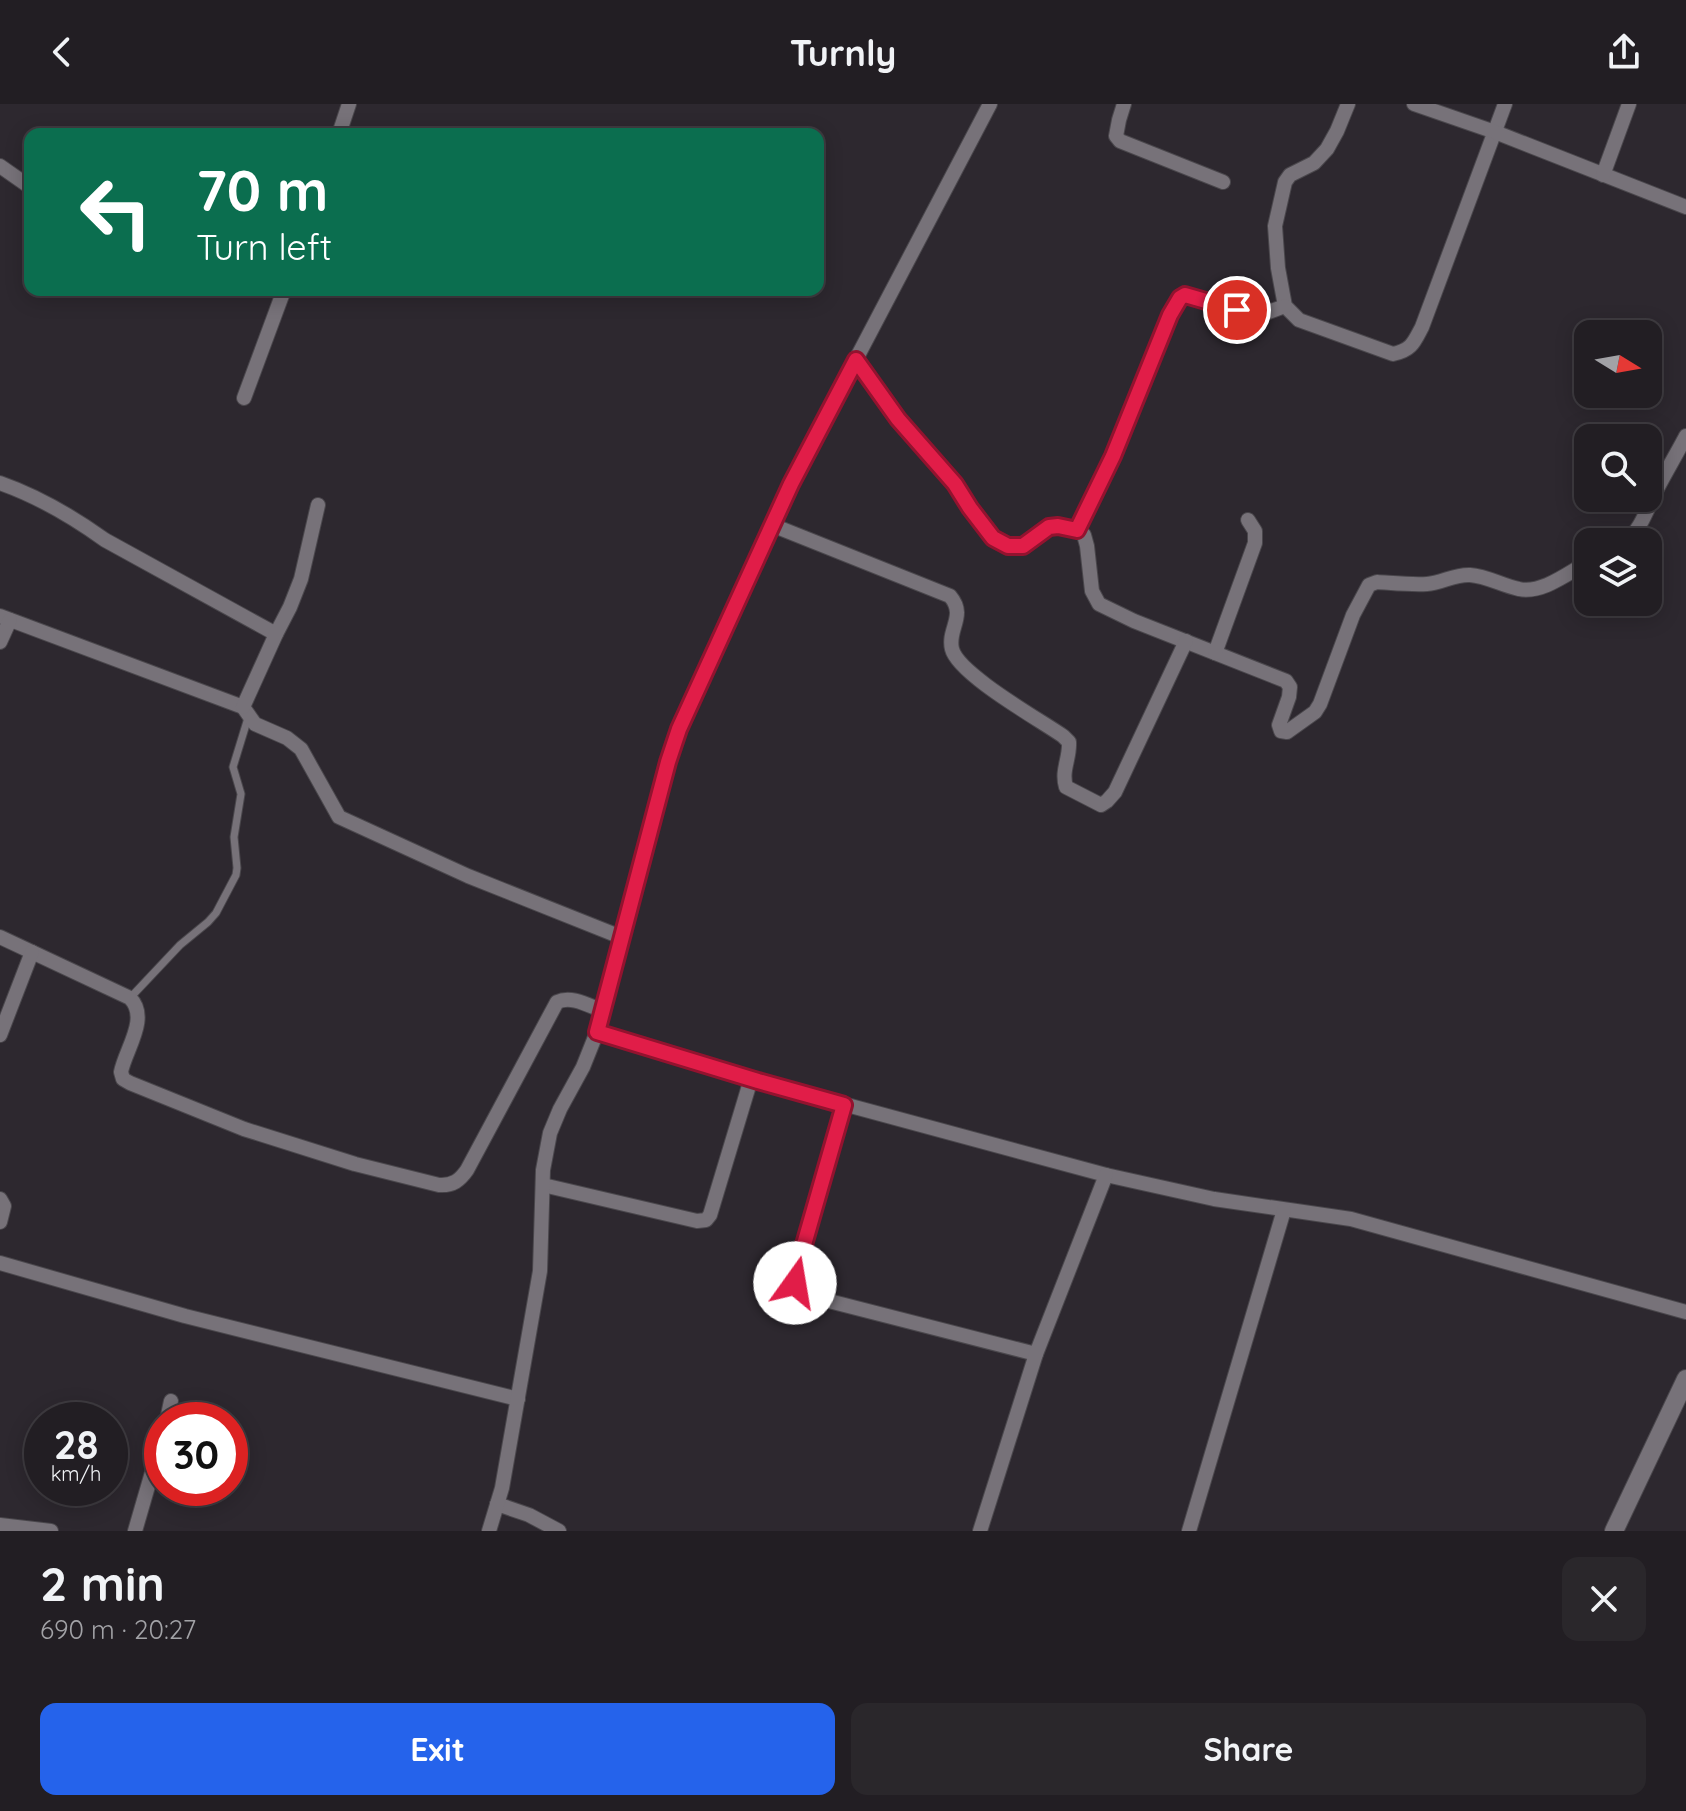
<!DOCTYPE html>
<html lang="en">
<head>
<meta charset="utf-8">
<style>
  :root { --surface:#221e23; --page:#2a272b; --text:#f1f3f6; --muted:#a2a2a6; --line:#3f3c41; --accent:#2563eb }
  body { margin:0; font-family:Quicksand,sans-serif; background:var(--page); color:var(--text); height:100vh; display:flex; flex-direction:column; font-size:30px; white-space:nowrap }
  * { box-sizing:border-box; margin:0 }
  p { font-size:26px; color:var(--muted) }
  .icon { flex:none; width:44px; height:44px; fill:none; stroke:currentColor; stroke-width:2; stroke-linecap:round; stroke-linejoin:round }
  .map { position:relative; height:1427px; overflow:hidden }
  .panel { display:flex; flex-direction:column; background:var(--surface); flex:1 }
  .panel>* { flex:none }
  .top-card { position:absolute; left:24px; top:24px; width:800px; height:168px; border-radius:16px; box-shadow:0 4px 20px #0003,0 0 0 2px var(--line); background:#0b6e4f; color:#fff; overflow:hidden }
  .needle { width:52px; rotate:101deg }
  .controls { position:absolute; left:1574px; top:216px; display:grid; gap:16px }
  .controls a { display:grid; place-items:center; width:88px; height:88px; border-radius:16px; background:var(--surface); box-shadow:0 4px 20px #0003,0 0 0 2px var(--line); font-size:40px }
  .speed { position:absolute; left:24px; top:1298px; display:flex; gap:16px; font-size:40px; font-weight:700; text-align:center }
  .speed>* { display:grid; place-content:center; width:104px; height:104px; border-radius:50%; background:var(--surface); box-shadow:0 4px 20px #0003,0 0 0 2px var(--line); line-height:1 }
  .speed small { font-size:20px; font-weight:400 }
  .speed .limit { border:12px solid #d22; background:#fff; color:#111 }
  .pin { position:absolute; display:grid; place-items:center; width:68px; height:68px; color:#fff; margin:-34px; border:4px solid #fff; border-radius:50%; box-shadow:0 2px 8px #0007 }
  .me { position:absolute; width:88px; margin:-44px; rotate:13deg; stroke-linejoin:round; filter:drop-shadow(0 0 6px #0008) }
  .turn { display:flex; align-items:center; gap:28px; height:168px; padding:0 40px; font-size:36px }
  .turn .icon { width:104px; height:104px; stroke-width:2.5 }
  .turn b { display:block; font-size:56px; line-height:68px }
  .round { display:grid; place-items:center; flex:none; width:84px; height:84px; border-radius:16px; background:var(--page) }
  .head { display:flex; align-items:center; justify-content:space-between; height:136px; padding:0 40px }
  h1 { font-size:48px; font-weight:700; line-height:60px }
  .button { display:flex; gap:16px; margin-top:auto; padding:16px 40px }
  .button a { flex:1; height:92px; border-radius:16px; background:var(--accent); color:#fff; font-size:32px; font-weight:700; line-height:92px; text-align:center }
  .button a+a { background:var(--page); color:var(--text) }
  header { display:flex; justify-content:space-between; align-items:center; height:104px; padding:0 40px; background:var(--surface); font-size:36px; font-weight:700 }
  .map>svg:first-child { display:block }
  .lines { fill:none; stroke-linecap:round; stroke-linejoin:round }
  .service-casing { stroke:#4a474c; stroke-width:9 }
  .minor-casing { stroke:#4a474c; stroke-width:16 }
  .tertiary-casing { stroke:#4a474c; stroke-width:20 }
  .service { stroke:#777279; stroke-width:7 }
  .minor { stroke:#777279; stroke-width:14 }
  .tertiary { stroke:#777279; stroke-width:18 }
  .route-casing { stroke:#92132f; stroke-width:20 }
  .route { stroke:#e11d48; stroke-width:14 }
</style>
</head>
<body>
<header><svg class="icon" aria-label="back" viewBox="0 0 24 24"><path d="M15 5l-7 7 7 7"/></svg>Turnly<svg class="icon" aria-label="share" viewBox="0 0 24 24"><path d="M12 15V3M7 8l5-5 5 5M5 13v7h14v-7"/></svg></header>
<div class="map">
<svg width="1686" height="1427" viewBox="0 0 1686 1427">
  <rect width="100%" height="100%" fill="#2d282f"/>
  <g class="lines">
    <defs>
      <path id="service" d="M 130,894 L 180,841 L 208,818 L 216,809 L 236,771 L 237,764 L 234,733 L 241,690 L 233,663 L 248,614"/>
      <g id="minor">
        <path d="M 1124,0 L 1119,16 L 1116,32 L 1120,37 L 1223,78"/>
        <path d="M 1348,0 L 1337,27 L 1327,45 L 1314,59 L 1290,71 L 1285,78 L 1275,122 L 1278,164 L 1285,202 L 1299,216 L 1393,250 C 1412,246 1414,238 1422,223 L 1505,0"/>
        <path d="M 1414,0 L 1495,28 L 1686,103"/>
        <path d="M 339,30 L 349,0"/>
        <path d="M 0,62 L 30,83"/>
        <path d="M 1603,71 L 1629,0"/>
        <path d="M 856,256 L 898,315 L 955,380 L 970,404 L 993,434 L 1008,442 L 1023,442 L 1049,423 L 1058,422 L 1077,426 L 1084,431 L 1087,442 L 1092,487 L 1099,500 L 1134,517 L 1286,577 L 1290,583 L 1289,593 L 1279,621 L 1281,627 L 1287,628 L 1315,608 L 1320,600 L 1353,511 L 1369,481 L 1377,478 C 1393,479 1411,481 1427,480 C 1442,479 1455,470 1470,471 C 1487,472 1503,482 1519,485 C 1542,490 1568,469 1588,458"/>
        <path d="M 244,294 L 284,186"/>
        <path d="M 0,379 C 37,392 73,413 105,436 L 276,530"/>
        <path d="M 772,421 L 950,492 C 967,512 947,525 952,545 C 958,570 1040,616 1063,632 L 1069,638 C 1070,655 1061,666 1066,683 L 1101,701 L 1107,697 L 1115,688 L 1186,537"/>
        <path d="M 1077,426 L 1113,352 L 1170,211 L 1180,194 L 1185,191 L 1253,209 L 1266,209 L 1285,202"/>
        <path d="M 1625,438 C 1642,425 1648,402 1658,383 C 1667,366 1677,349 1686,332"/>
        <path d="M 0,512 L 243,603 L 255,620 L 287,634 L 301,645 L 339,713 L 468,772 L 621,833"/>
        <path d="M 0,538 L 10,516"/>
        <path d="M 1215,549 L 1255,439 L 1255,427 L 1248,416"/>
        <path d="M 243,603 L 276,530 L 290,503 L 301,475 L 318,401"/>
        <path d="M 0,833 L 130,894 C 150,914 125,946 121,968 L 123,975 L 130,979 L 244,1025 L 355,1060 L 439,1081 C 453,1082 460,1076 467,1066 L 557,898 C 572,891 589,902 603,907"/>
        <path d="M 597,928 L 758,977 L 1106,1071 L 1214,1095 L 1351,1115 L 1686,1208"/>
        <path d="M 0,931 L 32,848"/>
        <path d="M 844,1001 L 795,1172 C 794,1189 811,1192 825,1196 L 1036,1250"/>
        <path d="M 543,1081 L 697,1117 L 706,1116 L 710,1111 L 751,975"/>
        <path d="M 0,1095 L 4,1102 L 0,1118"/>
        <path d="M 0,1159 L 185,1212 L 518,1295"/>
        <path d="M 167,1316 L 171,1297"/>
        <path d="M 497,1400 L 529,1411 L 559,1427"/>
        <path d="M 0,1421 L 51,1427"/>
        <path d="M 135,1427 L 162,1334"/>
        <path d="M 489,1427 L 502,1384 L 540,1167 L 543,1066 L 550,1029 L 560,1005 L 583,963 L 597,928 L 621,833 L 668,658 L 679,625 L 801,360 L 990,0"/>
        <path d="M 980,1427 L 1036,1250 L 1106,1071"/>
        <path d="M 1189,1427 L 1284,1106"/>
      </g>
      <path id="tertiary" d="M 1614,1427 L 1686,1275"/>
    </defs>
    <!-- service casing -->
    <use href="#service" class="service-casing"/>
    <!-- minor casing -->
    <use href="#minor" class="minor-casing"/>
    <!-- tertiary casing -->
    <use href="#tertiary" class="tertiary-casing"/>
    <!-- service -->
    <use href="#service" class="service"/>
    <!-- minor -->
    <use href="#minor" class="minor"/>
    <!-- tertiary -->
    <use href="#tertiary" class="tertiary"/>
  </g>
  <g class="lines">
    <defs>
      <path id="route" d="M 795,1179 L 795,1172 L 844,1001 L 758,977 L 597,928 L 668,658 L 679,625 L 791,380 L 856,256 L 898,315 L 955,380 L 970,404 L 993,434 L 1008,442 L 1023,442 L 1049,423 L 1058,422 L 1077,426 L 1113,352 L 1170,211 L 1180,194 L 1185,191 L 1237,206"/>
    </defs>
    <!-- route casing -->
    <use href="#route" class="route-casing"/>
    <!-- route -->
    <use href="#route" class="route"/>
  </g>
</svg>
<div class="controls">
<a><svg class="needle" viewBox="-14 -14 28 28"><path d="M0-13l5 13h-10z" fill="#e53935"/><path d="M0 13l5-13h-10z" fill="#a2a2a6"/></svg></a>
<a><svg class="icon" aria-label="search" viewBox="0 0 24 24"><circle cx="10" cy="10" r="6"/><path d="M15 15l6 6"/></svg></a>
<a><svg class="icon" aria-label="layers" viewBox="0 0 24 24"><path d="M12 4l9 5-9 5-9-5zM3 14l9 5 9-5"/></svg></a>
</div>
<div class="speed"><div>28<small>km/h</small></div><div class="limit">30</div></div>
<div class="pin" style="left:1237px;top:206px;background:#d93025"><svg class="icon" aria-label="arrive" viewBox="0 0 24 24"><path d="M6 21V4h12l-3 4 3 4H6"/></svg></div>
<svg class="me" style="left:795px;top:1179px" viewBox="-20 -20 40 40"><circle r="19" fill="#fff"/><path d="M0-13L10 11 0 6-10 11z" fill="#e11d48"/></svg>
<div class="top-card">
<div class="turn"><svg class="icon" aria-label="left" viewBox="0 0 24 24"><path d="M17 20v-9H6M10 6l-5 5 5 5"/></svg><div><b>70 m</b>Turn left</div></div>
</div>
</div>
<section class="panel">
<div class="head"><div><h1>2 min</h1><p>690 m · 20:27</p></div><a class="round"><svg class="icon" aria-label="close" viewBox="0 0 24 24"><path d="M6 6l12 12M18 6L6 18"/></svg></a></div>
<div class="button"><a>Exit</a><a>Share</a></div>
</section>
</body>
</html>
